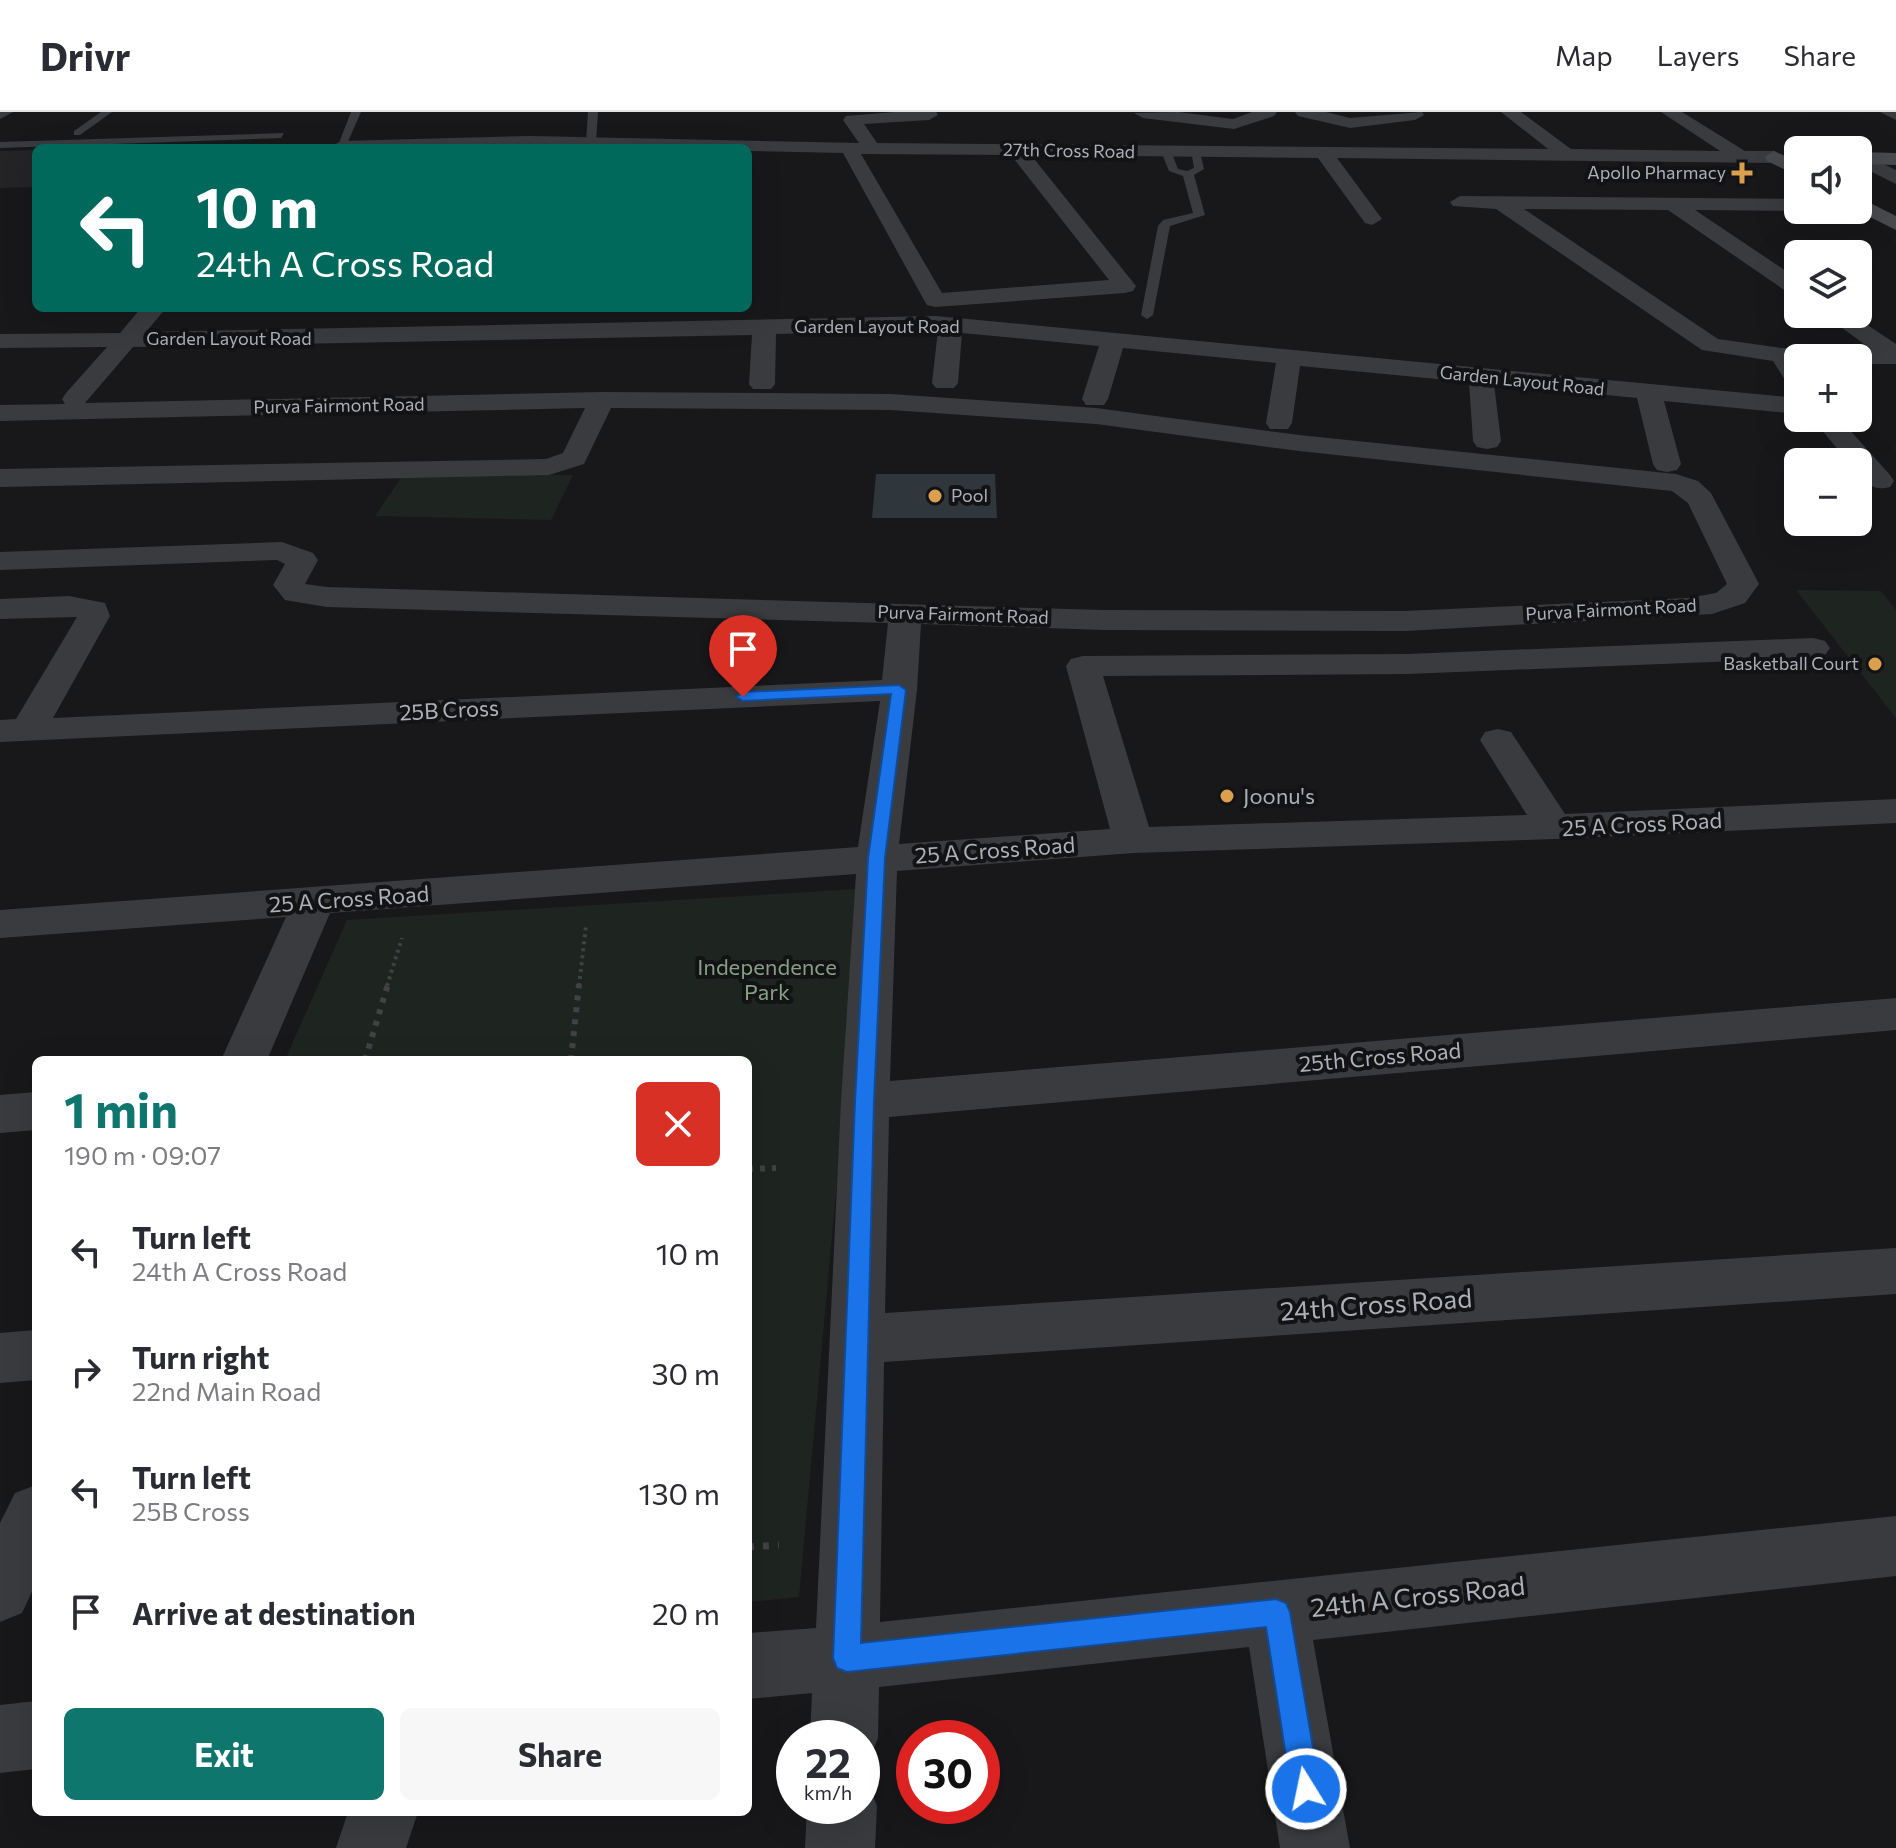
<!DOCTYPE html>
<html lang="en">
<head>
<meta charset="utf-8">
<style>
  :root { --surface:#fff; --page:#f7f7f7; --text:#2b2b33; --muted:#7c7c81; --line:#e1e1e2; --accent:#0f766e }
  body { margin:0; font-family:Commissioner,sans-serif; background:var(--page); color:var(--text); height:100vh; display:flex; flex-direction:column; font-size:30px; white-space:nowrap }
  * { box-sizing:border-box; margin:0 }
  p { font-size:26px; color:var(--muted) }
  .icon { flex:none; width:44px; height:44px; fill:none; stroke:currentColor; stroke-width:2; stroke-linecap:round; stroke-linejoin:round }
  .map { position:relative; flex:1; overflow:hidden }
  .sheet { position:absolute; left:32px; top:944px; width:720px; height:760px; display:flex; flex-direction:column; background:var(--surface); border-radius:12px; box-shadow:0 8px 32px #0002 }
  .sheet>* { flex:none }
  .hud { position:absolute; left:32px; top:32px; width:720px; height:168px; border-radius:12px; box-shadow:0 8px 32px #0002; background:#00695c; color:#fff; overflow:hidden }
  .fabs { position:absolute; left:1784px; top:24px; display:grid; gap:16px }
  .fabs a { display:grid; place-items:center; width:88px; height:88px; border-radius:12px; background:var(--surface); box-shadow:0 8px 32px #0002; font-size:40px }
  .speed { position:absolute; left:776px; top:1608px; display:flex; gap:16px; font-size:40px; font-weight:700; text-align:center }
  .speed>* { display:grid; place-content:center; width:104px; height:104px; border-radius:50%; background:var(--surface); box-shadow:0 8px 32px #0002; line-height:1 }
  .speed small { font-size:20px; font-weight:400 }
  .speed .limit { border:12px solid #d22; background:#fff; color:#111 }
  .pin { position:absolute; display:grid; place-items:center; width:68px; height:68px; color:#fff; margin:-82px -34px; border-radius:50% 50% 50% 0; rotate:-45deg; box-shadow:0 0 8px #0007 }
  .pin .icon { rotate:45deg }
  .me { position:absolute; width:88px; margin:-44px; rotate:350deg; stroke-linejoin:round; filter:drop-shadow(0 0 6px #0008) }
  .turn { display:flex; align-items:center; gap:28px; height:168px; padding:0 32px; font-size:36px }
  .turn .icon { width:104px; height:104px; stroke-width:2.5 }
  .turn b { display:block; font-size:56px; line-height:68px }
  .round { display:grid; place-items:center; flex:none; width:84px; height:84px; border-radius:12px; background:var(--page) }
  .summary { display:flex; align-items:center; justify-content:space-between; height:136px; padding:0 32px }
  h1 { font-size:48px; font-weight:700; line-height:60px; color:var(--accent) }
  .cta { display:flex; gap:16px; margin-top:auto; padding:16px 32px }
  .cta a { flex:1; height:92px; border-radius:12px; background:var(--accent); color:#fff; font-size:32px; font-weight:700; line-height:92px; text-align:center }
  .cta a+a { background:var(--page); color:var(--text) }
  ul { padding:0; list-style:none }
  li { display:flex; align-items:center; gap:24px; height:120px; padding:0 32px }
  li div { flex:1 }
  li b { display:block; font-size:30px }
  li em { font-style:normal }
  header { display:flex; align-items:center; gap:48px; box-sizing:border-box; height:112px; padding:0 40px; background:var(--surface); border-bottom:2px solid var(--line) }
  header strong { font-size:38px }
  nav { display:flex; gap:44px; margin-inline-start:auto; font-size:28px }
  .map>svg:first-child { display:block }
  .built { fill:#242426 }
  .green { fill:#1e241f }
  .water { fill:#2f373c }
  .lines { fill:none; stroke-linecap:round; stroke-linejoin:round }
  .path-far2 { stroke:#404245; stroke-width:4; stroke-dasharray:3 4; stroke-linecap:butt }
  .path-far1 { stroke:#404245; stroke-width:6; stroke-dasharray:5 7; stroke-linecap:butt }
  .path { stroke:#404245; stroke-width:7; stroke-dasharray:6 9; stroke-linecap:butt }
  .service { fill:#393b3e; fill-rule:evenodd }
  .minor { fill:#393b3e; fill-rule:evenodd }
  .tertiary { fill:#393b3e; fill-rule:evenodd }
  .secondary { fill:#484a4e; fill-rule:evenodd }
  .route { fill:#1a73e8; stroke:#114b97; stroke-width:2 }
  .poi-dot { fill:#dba04e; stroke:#131315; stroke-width:3 }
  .labels { text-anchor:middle; stroke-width:8; stroke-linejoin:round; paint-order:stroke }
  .far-street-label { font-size:18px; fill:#acb0b8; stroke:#131315 }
  .far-poi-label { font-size:18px; fill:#acb0b8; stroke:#131315; text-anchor:end }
  .street-label { font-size:22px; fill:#acb0b8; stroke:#131315 }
  .poi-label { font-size:22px; fill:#acb0b8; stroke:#131315; text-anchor:start }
  .park-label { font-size:22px; fill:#86a085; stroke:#131315 }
  .near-street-label { font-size:26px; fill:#acb0b8; stroke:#131315 }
</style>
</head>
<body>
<header>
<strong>Drivr</strong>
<nav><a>Map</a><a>Layers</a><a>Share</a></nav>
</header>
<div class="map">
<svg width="1896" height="1736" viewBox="0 0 1896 1736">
  <rect width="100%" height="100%" fill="#18181a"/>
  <!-- built -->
  <path class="built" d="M 36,38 L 36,75 L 0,76 L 0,39 Z"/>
  <!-- green -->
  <g class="green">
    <path d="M 405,360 L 573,363 L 551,408 L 375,404 Z"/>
    <path d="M 1796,478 L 1881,479 L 1896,498 L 1896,606 Z"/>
    <path d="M 857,777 L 845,983 L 799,1485 L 748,1490 L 748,948 L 285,948 L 347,808 Z"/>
  </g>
  <!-- water -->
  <path class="water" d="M 876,362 L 995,362 L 997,406 L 872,406 Z"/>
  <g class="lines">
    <!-- path-far2 -->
    <g class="path-far2">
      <path d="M 387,874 L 402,826"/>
      <path d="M 579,874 L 586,814"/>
    </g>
    <!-- path-far1 -->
    <g class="path-far1">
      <path d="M 365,948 L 388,872"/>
      <path d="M 571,948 L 579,872"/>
      <path d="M 748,1057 L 776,1056"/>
    </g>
    <!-- path -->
    <path class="path" d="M 748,1435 L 779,1433"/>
    <!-- service -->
    <g class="service">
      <path d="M 101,0 L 112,0 L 80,23 L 74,23 L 74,19 Z"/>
      <path d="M 351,0 L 361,0 L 346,34 L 337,36 Z"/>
      <path d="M 588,0 L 598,0 L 596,30 L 591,33 L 586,30 Z"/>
      <path d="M 284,21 L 281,26 L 0,36 L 0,30 Z"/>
      <path d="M 1166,36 L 1171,39 L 1178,57 L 1187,59 L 1194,56 L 1191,38 L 1200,40 L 1204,57 L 1194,63 L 1205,103 L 1170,114 L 1153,203 L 1147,207 L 1141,203 L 1158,114 L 1163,108 L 1193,101 L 1183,64 L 1169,59 L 1161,39 Z"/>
    </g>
    <!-- minor -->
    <g class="minor">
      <path d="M 895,0 L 936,0 L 938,3 L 929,8 L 864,12 L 877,31 L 1548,37 L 1501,0 L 1521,0 L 1571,37 L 1720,39 L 1661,0 L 1682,0 L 1745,39 L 1774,39 L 1783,45 L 1774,51 L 1337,46 L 1382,107 L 1372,113 L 1365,111 L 1318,46 L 1031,43 L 1136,174 L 1133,179 L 1125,181 L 935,195 L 927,193 L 924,188 L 843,41 L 748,39 L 748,36 L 332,34 L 341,29 L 530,24 L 859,31 L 843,8 L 846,4 ZM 861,42 L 1011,43 L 1109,168 L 942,181 Z"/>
      <path d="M 1178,0 L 1233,7 L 1252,0 L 1277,0 L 1274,4 L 1234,17 L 1143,6 L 1134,1 Z"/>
      <path d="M 1295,0 L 1326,0 L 1350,6 L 1422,0 L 1424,3 L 1415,8 L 1350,16 L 1298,4 Z"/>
      <path d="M 1880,0 L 1896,0 L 1896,8 Z"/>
      <path d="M 1858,40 L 1896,58 L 1896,72 L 1858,53 Z"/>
      <path d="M 1460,84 L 1798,87 L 1798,98 L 1802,98 L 1798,99 L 1695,98 L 1798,167 L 1798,184 L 1790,182 L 1668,98 L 1524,97 L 1718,227 L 1781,236 L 1871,237 L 1823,202 L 1851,202 L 1896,232 L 1896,252 L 1858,252 L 1858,246 L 1798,246 L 1798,275 L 1788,273 L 1773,249 L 1702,238 L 1496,97 L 1453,94 L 1450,90 Z"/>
      <path d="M 141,196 L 166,196 L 146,220 L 936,204 L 1798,286 L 1798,302 L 1664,289 L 1681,352 L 1677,358 L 1667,360 L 1657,358 L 1653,352 L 1637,286 L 1494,272 L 1501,329 L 1497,335 L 1487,337 L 1477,335 L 1473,329 L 1469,270 L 1300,254 L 1292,311 L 1288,317 L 1270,317 L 1266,311 L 1276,251 L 1123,236 L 1108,287 L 1104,293 L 1086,293 L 1082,287 L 1099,234 L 962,221 L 958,271 L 954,276 L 936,276 L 932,271 L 938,218 L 936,218 L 776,222 L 775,272 L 771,277 L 753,277 L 749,272 L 752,223 L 133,235 L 85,291 L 602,280 L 891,282 L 1096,296 L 1299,323 L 1676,362 L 1698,369 L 1711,381 L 1759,472 L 1745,491 L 1712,502 L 1405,519 L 1104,518 L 921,512 L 917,578 L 899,732 L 1110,717 L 1066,554 L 1071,547 L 1083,544 L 1407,542 L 1813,526 L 1825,529 L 1830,536 L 1825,543 L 1813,546 L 1407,562 L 1103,564 L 1149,715 L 1527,703 L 1480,628 L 1485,620 L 1498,617 L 1511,620 L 1565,702 L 1896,687 L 1896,711 L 1554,727 L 1133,741 L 897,759 L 890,969 L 1896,886 L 1896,918 L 889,1005 L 885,1201 L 1896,1136 L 1896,1182 L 884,1250 L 880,1510 L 1896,1404 L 1896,1464 L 1313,1528 L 1350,1736 L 1280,1736 L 1249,1535 L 879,1575 L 878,1626 L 868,1650 L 862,1652 L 862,1626 L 810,1626 L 812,1581 L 748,1587 L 748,1521 L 816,1516 L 841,989 L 856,762 L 330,801 L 267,948 L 221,948 L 286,805 L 0,826 L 0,798 L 858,735 L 880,589 L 0,630 L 0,608 L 16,607 L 77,505 L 0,507 L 0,487 L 69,484 L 105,491 L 110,504 L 53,606 L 882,568 L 888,511 L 327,495 L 285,488 L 273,473 L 285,452 L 277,448 L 0,458 L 0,440 L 282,430 L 313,441 L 318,448 L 305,472 L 327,475 L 1104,498 L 1405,499 L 1688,486 L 1716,481 L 1727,472 L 1688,391 L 1672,379 L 1299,339 L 1096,312 L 891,298 L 611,296 L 584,352 L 549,363 L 0,375 L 0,357 L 546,347 L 563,341 L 585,296 L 0,309 L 0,293 L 65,292 L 62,287 L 66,281 L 107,235 L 0,236 L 0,222 L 120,221 Z"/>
      <path d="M 1812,306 L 1839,306 L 1890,363 L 1894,369 L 1890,375 C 1874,379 1868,373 1858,361 L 1858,350 L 1848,350 Z"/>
      <path d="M 36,980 L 36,1018 L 0,1021 L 0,983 Z"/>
      <path d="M 36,1218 L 36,1268 L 0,1271 L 0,1221 Z"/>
      <path d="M 36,1373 L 36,1471 L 22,1501 L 0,1510 L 0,1411 L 15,1381 Z"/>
      <path d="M 36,1589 L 36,1657 L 0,1661 L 0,1593 Z"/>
      <path d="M 862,1668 L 867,1669 L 877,1694 L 875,1736 L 805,1736 L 807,1694 L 862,1694 Z"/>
      <path d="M 348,1700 L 418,1700 L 406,1736 L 336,1736 Z"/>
    </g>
    <!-- tertiary -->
    <path class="tertiary" d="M 0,0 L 13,0 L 0,7 Z"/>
    <!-- secondary -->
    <g class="secondary">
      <path d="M 1774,39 L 1798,50 L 1798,64 L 1767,49 L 1765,45 Z"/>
      <path d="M 1858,40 L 1896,41 L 1896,53 L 1858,52 Z"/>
      <path d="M 1858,85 L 1896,104 L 1896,118 L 1856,98 Z"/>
    </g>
  </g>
  <!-- route -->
  <path class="route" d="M 899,573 L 906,578 L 885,746 L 874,989 L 861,1531 L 1276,1487 L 1286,1491 L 1290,1500 L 1320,1677 L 1316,1687 L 1306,1691 L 1296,1687 L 1291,1677 L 1266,1515 L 847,1560 L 837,1556 L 833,1546 L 855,989 L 868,746 L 891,582 L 743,589 L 736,585 L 743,580 Z"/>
  <!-- markers -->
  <g class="poi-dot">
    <path d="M1738 49h8v8h8v8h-8v8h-8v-8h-8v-8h8z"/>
    <circle cx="935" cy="384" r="8"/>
    <circle cx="1875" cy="552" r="8"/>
    <circle cx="1227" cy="684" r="8"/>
  </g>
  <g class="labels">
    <!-- far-street labels -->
    <g class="far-street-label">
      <text transform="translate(1069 39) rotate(1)" y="6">27th Cross Road</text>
      <text x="877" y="221">Garden Layout Road</text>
      <text x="229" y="233">Garden Layout Road</text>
      <text transform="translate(1522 269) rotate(6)" y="6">Garden Layout Road</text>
      <text transform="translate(339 294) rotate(-1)" y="6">Purva Fairmont Road</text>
      <text transform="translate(1611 498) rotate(-3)" y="6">Purva Fairmont Road</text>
      <text transform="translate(963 503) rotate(2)" y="6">Purva Fairmont Road</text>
    </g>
    <!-- far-poi labels -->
    <g class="far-poi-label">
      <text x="1726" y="67">Apollo Pharmacy</text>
      <text x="951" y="390" text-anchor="start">Pool</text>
      <text x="1859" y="558">Basketball Court</text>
    </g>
    <!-- street labels -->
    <g class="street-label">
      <text transform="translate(449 598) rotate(-3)" y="8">25B Cross</text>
      <text transform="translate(1642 712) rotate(-3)" y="8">25 A Cross Road</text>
      <text transform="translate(995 738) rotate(-4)" y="8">25 A Cross Road</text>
      <text transform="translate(349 787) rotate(-4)" y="8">25 A Cross Road</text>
      <text transform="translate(1380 945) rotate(-5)" y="8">25th Cross Road</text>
    </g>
    <!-- poi labels -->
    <g class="poi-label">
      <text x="1243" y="692">Joonu's</text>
    </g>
    <!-- park labels -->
    <g class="park-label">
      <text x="767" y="863">Independence<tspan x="767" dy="25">Park</tspan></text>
    </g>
    <!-- near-street labels -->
    <g class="near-street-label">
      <text transform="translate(1376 1193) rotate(-4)" y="9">24th Cross Road</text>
      <text transform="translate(1418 1485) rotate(-6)" y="9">24th A Cross Road</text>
    </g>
  </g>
</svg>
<div class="fabs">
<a><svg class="icon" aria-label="sound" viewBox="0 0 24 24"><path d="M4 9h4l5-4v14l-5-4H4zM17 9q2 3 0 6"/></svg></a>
<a><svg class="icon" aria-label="layers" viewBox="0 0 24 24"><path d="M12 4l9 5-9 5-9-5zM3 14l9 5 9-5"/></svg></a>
<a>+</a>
<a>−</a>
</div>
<div class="speed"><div>22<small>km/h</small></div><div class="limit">30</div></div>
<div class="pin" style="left:743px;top:585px;background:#d93025"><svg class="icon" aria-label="arrive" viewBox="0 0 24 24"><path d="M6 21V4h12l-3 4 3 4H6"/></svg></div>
<svg class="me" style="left:1306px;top:1677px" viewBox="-20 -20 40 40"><circle r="17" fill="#1a73e8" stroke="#fff" stroke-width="3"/><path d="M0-11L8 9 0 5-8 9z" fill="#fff"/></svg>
<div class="hud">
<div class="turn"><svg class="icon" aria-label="left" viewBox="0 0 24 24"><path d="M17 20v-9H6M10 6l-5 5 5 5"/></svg><div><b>10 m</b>24th A Cross Road</div></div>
</div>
<section class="sheet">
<div class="summary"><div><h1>1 min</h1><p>190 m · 09:07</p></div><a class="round" style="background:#d93025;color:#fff"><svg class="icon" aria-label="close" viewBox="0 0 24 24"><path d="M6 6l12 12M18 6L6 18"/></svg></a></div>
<ul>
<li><svg class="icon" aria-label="left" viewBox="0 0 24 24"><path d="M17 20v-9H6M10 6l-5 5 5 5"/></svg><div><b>Turn left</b><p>24th A Cross Road</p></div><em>10 m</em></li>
<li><svg class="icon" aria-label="right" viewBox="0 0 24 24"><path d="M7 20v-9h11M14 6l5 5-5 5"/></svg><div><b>Turn right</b><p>22nd Main Road</p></div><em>30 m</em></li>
<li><svg class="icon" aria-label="left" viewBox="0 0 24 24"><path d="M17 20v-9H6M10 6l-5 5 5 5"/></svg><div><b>Turn left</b><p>25B Cross</p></div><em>130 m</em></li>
<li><svg class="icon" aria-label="arrive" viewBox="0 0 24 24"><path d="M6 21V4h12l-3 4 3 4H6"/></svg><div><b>Arrive at destination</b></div><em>20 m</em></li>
</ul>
<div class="cta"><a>Exit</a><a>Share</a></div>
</section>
</div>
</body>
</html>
